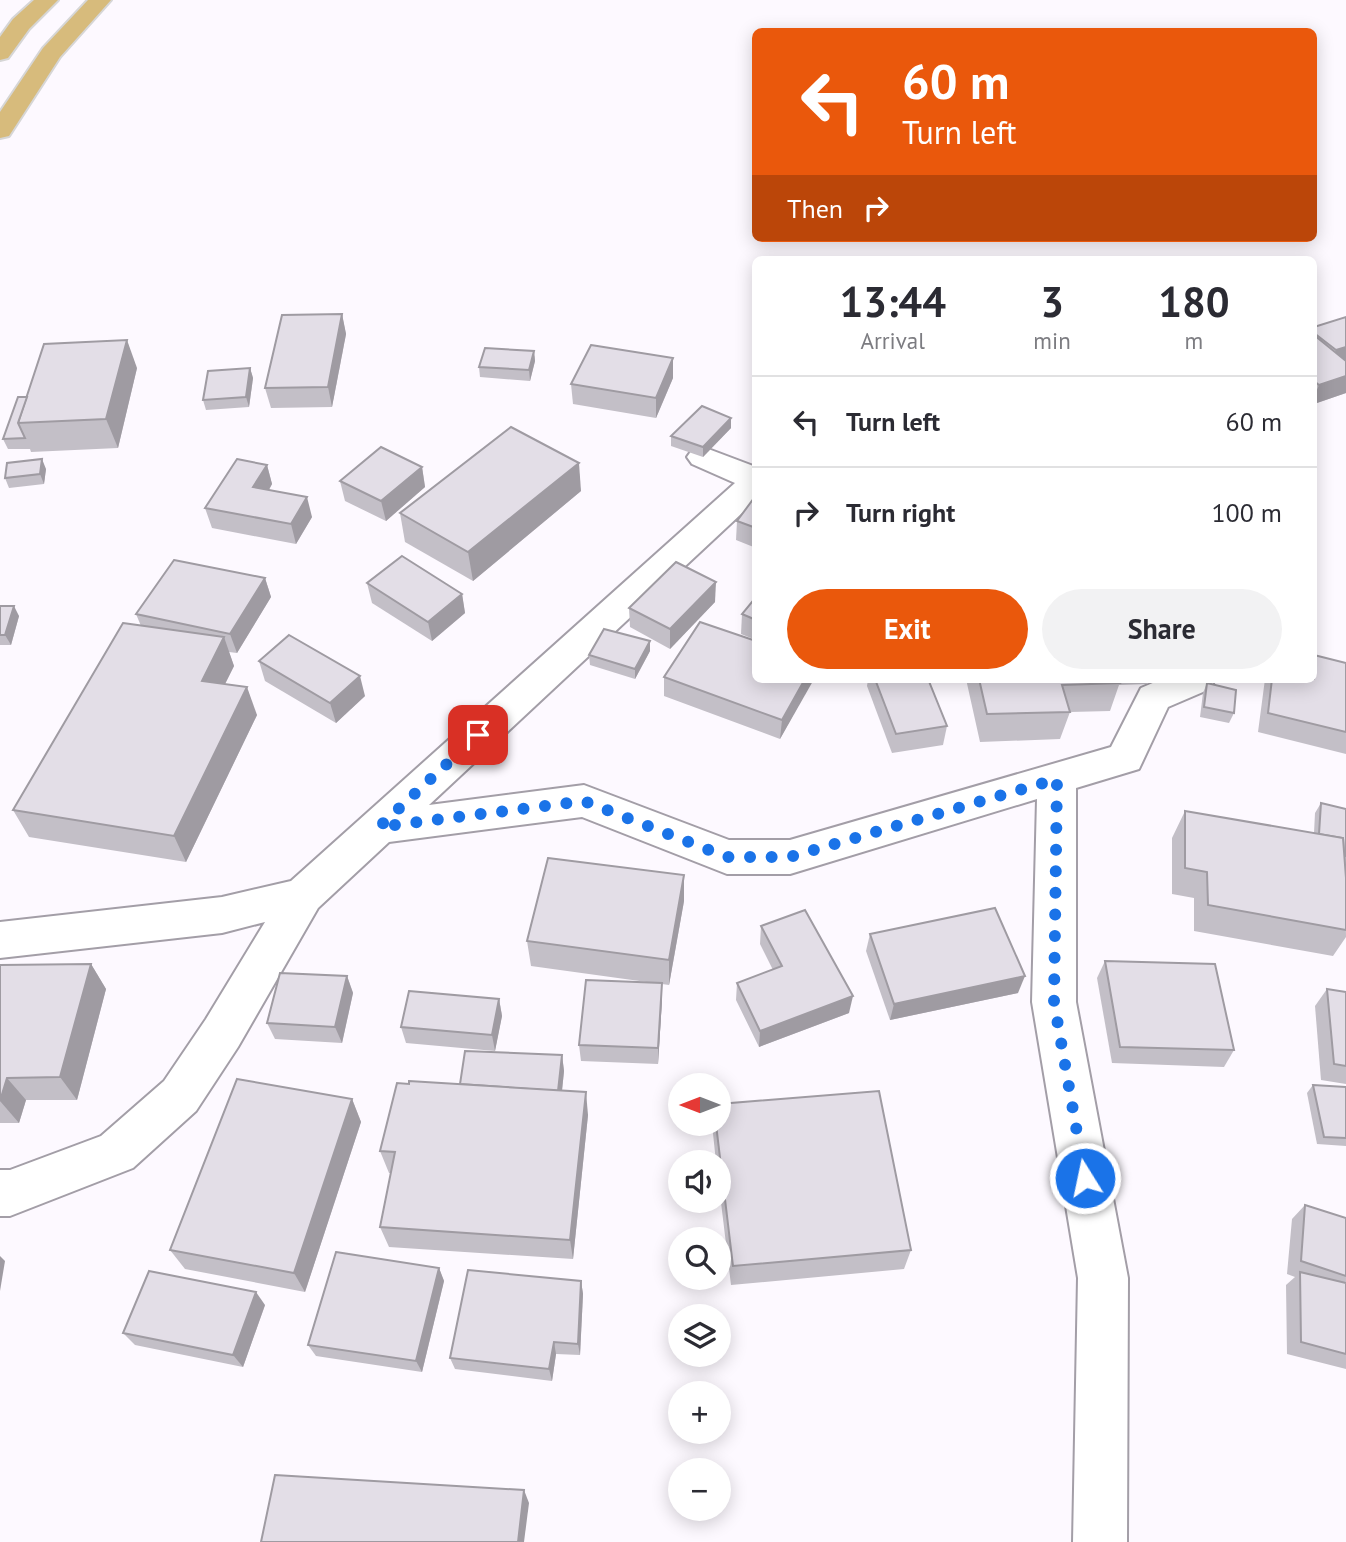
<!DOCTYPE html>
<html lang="en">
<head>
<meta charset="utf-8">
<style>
  :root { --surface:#fff; --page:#f2f2f3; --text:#2b2b33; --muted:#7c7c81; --line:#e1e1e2; --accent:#ea580c }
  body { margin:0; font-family:"PT Sans",sans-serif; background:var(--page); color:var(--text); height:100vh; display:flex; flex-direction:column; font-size:26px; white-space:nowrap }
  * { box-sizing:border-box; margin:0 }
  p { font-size:23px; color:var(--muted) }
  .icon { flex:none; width:38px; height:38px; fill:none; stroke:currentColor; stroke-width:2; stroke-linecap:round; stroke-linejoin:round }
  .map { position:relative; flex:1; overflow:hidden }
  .side { position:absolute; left:752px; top:256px; width:565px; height:427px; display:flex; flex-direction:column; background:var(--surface); border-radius:10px; box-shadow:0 4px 18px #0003 }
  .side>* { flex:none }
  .hud { position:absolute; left:752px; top:28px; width:565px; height:214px; border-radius:10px; box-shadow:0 4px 18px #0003; background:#ea580c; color:#fff; overflow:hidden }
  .needle { width:46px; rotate:270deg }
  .fabs { position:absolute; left:668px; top:1073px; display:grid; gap:14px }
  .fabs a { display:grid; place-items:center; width:63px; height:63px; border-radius:50%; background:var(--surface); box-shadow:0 4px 18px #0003; font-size:35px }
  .pin { position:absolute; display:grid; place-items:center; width:60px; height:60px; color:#fff; margin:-30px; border-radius:14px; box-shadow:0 4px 10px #0006 }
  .me { position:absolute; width:77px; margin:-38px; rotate:350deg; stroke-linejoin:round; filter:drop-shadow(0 0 5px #0008) }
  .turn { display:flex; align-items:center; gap:24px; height:147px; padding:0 35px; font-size:32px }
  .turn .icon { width:91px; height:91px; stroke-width:2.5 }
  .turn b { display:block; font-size:49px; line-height:60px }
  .then { display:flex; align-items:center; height:66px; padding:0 35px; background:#0003; gap:14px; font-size:26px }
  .eta { display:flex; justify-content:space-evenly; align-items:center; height:119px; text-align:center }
  .eta b { font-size:42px; font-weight:700; line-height:49px }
  .cta { display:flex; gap:14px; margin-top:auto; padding:14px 35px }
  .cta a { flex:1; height:80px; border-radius:42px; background:var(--accent); color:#fff; font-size:28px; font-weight:700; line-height:80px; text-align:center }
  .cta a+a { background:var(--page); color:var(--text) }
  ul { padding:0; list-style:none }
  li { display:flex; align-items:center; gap:21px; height:91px; padding:0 35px; border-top:2px solid var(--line) }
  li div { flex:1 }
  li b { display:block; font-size:26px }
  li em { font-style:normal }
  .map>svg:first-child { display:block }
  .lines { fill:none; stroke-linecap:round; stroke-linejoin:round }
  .minor-casing { stroke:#a39ea7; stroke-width:4 }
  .major-casing { stroke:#d6d6d6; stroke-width:4 }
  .minor { fill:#fff; fill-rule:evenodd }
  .major { fill:#d7bb7c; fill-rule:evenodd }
  .wall { fill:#c3bfc7 }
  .shaded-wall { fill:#9f9ba2 }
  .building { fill:#e3dee7; stroke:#9f9ba2; stroke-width:2 }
  .route { stroke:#1a73e8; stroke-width:12; stroke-dasharray:0 21.6 }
</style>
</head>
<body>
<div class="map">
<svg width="1346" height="1542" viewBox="0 0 1346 1542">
  <rect width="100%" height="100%" fill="#fdf9ff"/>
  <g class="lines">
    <defs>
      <path id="minor" d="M 703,447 L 756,467 L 756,500 L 429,805 L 584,785 L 729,840 L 790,840 L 1111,747 L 1141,688 L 1162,679 L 1215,679 L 1210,689 L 1168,707 L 1139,769 L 1076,788 L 1076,1002 L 1128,1278 L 1127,1542 L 1073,1542 L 1078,1278 L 1032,1002 L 1037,799 L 790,874 L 727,874 L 582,817 L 389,842 L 318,908 L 238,1047 L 196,1111 L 133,1168 L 10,1216 L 0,1216 L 0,1170 L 10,1170 L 101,1136 L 164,1081 L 206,1019 L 265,922 L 222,933 L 0,958 L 0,922 L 222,897 L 291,881 L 735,483 L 692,464 L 687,457 L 692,450 Z"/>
      <g id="major">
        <path d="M 34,0 L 58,0 L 29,29 L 8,58 L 0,60 L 0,37 L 13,19 Z"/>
        <path d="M 88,0 L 111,0 L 60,57 L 9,136 L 0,138 L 0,112 L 43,48 Z"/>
      </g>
    </defs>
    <!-- minor casing -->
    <use href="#minor" class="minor-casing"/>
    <!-- major casing -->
    <use href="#major" class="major-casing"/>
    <!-- minor -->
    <use href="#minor" class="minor"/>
    <!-- major -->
    <use href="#major" class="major"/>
  </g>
  <!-- wall -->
  <g class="wall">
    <path d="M 342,314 L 346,334 L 332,407 L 271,408 L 265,388 Z"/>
    <path d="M 1346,317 L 1346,393 L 1314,404 L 1314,327 Z"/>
    <path d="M 534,351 L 535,361 L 530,381 L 480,377 L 479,367 Z"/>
    <path d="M 137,368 L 118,448 L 31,452 L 30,449 L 8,449 L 3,439 L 27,397 Z"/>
    <path d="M 250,368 L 253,378 L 249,407 L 206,410 L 203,400 Z"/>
    <path d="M 673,378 L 656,418 L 573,404 L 571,384 Z"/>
    <path d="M 731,418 L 731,428 L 703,457 L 671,446 L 671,436 Z"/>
    <path d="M 267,465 L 272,484 L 269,490 L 312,517 L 296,544 L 212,528 L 205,508 Z"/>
    <path d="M 422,467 L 425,487 L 386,521 L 345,501 L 340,481 Z"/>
    <path d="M 46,469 L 44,484 L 9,488 L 5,478 Z"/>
    <path d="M 581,491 L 473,581 L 405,542 L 400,513 Z"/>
    <path d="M 756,499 L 756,548 L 736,540 L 737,521 Z"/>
    <path d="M 265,578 L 271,597 L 237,653 L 229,652 L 234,666 L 225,684 L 257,715 L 186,862 L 29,837 L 13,810 L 141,626 L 136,614 Z"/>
    <path d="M 367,583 L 462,594 L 465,613 L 432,641 L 372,603 Z"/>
    <path d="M 756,597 L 756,640 L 741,634 L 742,614 Z"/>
    <path d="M 715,602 L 670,649 L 630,627 L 629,608 Z"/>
    <path d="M 0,606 L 19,616 L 11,645 L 0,645 Z"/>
    <path d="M 650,651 L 635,679 L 590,665 L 589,655 Z"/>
    <path d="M 259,661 L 365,696 L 336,723 L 265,681 Z"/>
    <path d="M 1346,663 L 1346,754 L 1258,732 L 1265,679 L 1314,679 Z"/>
    <path d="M 664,677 L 756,679 L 813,679 L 780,739 L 664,696 Z"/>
    <path d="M 868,679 L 928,679 L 947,726 L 943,745 L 892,753 L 867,686 Z"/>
    <path d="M 966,679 L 1150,679 L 1148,684 L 1119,685 L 1110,711 L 1070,712 L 1060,739 L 980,742 Z"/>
    <path d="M 1207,683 L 1234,713 L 1229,723 L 1200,717 L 1203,693 Z"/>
    <path d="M 1321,803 L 1346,809 L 1346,867 L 1345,867 L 1346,937 L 1333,956 L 1194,931 L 1194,898 L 1172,894 L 1172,838 L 1185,811 L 1314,833 L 1315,813 Z"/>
    <path d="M 684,901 L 669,985 L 662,984 L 662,1000 L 658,1064 L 581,1061 L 579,1045 L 654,983 L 531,966 L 527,941 Z"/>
    <path d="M 761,926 L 849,1013 L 759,1047 L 736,1000 L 737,983 L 773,970 L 760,944 Z"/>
    <path d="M 870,934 L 1018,993 L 890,1020 L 866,951 Z"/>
    <path d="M 1105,961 L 1234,1050 L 1224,1067 L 1112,1063 L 1097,978 Z"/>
    <path d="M 91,964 L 106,989 L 77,1100 L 26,1100 L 19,1123 L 0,1123 L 0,965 Z"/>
    <path d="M 347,976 L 353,993 L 342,1043 L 275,1039 L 267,1023 Z"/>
    <path d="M 1327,989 L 1346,992 L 1346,1084 L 1321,1080 L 1315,1006 Z"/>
    <path d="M 499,999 L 502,1016 L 495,1051 L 406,1043 L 401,1027 Z"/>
    <path d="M 562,1055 L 564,1071 L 562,1091 L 588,1115 L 573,1259 L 389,1247 L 380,1227 L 391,1173 L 389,1173 L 380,1151 L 409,1084 L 460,1084 Z"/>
    <path d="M 1313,1085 L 1346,1087 L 1346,1146 L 1317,1144 L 1307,1093 Z"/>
    <path d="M 352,1099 L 361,1122 L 305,1292 L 185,1269 L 170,1250 Z"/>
    <path d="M 712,1124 L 719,1124 L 911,1250 L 904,1269 L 731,1285 L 719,1186 L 719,1162 L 716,1162 Z"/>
    <path d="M 1305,1205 L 1346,1218 L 1346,1369 L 1287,1354 L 1286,1285 L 1295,1277 L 1287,1274 L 1292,1219 Z"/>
    <path d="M 439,1268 L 444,1281 L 422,1372 L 316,1356 L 308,1345 Z"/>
    <path d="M 581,1281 L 583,1294 L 580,1355 L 556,1354 L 552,1381 L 455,1369 L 450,1358 Z"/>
    <path d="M 265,1305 L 243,1367 L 135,1345 L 123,1333 Z"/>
  </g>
  <!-- shaded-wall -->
  <g class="shaded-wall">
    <path d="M 342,314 L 346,334 L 332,407 L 328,387 Z"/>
    <path d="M 127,340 L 137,368 L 118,448 L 106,419 Z"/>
    <path d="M 1346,347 L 1346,364 L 1327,370 L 1336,350 Z"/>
    <path d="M 534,351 L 535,361 L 530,381 L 529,370 Z"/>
    <path d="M 673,358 L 673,378 L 656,418 L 656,398 Z"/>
    <path d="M 250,368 L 253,378 L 249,407 L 246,397 Z"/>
    <path d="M 1346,376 L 1346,393 L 1314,404 L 1314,397 L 1319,385 Z"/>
    <path d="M 731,418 L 731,428 L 703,457 L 703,447 Z"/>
    <path d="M 42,459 L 46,469 L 44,484 L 40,474 Z"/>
    <path d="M 579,463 L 581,491 L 473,581 L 468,552 Z"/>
    <path d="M 267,465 L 272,484 L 259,507 L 253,487 Z"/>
    <path d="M 422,467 L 425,487 L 386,521 L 381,501 Z"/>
    <path d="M 307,497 L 312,517 L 296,544 L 291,524 Z"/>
    <path d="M 265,578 L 271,597 L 237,653 L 230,634 Z"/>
    <path d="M 716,582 L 715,602 L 670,649 L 670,629 Z"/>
    <path d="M 462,594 L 465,613 L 432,641 L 428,622 Z"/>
    <path d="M 14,606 L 19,616 L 11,645 L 5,635 Z"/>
    <path d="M 224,637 L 234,666 L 213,708 L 202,681 Z"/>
    <path d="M 650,641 L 650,651 L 635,679 L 635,669 Z"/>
    <path d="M 360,676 L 365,696 L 336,723 L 330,703 Z"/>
    <path d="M 805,679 L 813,679 L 813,681 L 780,739 L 782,720 Z"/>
    <path d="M 247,687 L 257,715 L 186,862 L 174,836 Z"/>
    <path d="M 684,875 L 684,901 L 669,985 L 669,960 Z"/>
    <path d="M 91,964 L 106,989 L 77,1100 L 60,1077 Z"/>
    <path d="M 347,976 L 353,993 L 342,1043 L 335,1027 Z"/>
    <path d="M 1025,976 L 1018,993 L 890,1020 L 894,1004 Z"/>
    <path d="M 662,983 L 662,1000 L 658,1064 L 658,1048 Z"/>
    <path d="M 853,996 L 849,1013 L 759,1047 L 760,1031 Z"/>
    <path d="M 499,999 L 502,1016 L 495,1051 L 492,1035 Z"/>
    <path d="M 562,1055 L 564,1071 L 560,1109 L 558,1093 Z"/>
    <path d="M 7,1078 L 26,1100 L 19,1123 L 0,1101 Z"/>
    <path d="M 586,1092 L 588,1115 L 573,1259 L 570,1240 Z"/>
    <path d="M 352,1099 L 361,1122 L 305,1292 L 294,1273 Z"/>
    <path d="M 0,1256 L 5,1261 L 0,1291 Z"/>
    <path d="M 439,1268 L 444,1281 L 422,1372 L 416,1361 Z"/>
    <path d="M 581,1281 L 583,1294 L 580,1355 L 578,1344 Z"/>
    <path d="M 256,1292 L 265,1305 L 243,1367 L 233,1355 Z"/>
    <path d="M 554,1342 L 556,1354 L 552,1381 L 549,1369 Z"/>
    <path d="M 524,1490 L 529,1503 L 524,1542 L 518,1542 Z"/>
  </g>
  <!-- building -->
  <g class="building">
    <path d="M 342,314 L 328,387 L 265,388 L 282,315 Z"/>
    <path d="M 1346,317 L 1346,347 L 1336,350 L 1314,333 L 1314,327 Z"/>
    <path d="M 1314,335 L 1346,361 L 1346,376 L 1319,385 L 1314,381 Z"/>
    <path d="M 127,340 L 106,419 L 18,423 L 44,344 Z"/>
    <path d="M 591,345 L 673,358 L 656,398 L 571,384 Z"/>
    <path d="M 485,348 L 534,351 L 529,370 L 479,367 Z"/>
    <path d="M 250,368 L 246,397 L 203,400 L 208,371 Z"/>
    <path d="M 18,397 L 27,397 L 18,423 L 25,438 L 3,439 Z"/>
    <path d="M 702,406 L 731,418 L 703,447 L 671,436 Z"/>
    <path d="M 511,427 L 579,463 L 468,552 L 400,513 Z"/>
    <path d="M 381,447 L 422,467 L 381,501 L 340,481 Z"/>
    <path d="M 42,459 L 40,474 L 5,478 L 7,463 Z"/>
    <path d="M 237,459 L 267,465 L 253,487 L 307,497 L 291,524 L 205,508 Z"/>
    <path d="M 754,498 L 756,499 L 756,528 L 737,521 Z"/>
    <path d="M 402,556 L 462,594 L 428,622 L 367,583 Z"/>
    <path d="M 174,560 L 265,578 L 230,634 L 136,614 Z"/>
    <path d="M 676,562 L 716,582 L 670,629 L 629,608 Z"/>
    <path d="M 756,597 L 756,620 L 742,614 Z"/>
    <path d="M 0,606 L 14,606 L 5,635 L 0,635 Z"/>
    <path d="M 700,622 L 756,641 L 756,679 L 805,679 L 782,720 L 664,677 Z"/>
    <path d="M 123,623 L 224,637 L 202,681 L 247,687 L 174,836 L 13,810 Z"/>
    <path d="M 604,629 L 650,641 L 635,669 L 589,655 Z"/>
    <path d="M 289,635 L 360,676 L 330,703 L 259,661 Z"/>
    <path d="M 1314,655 L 1346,663 L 1346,732 L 1268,713 L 1272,679 L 1314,679 Z"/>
    <path d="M 875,679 L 928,679 L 947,726 L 896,734 Z"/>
    <path d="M 979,679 L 1118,679 L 1120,683 L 1062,685 L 1070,712 L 987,714 Z"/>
    <path d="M 1207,683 L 1236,690 L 1234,713 L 1204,707 Z"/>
    <path d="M 1321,803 L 1346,809 L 1346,856 L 1344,856 L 1343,838 L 1319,834 Z"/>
    <path d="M 1185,811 L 1343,838 L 1346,878 L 1346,930 L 1208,905 L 1207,872 L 1185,868 Z"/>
    <path d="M 548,858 L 684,875 L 669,960 L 527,941 Z"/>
    <path d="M 995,908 L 1025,976 L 894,1004 L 870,934 Z"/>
    <path d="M 805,910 L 853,996 L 760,1031 L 737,983 L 782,966 L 761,926 Z"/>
    <path d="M 1105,961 L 1215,964 L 1234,1050 L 1120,1047 Z"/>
    <path d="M 91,964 L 60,1077 L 7,1078 L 0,1101 L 0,965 Z"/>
    <path d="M 280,973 L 347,976 L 335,1027 L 267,1023 Z"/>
    <path d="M 586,980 L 662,983 L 658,1048 L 579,1045 Z"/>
    <path d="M 1327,989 L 1346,992 L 1346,1066 L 1334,1064 Z"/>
    <path d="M 409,991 L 499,999 L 492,1035 L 401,1027 Z"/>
    <path d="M 465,1051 L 562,1055 L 558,1091 L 460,1084 Z"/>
    <path d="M 237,1079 L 352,1099 L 294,1273 L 170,1250 Z"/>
    <path d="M 409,1081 L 586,1092 L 570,1240 L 380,1227 L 395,1152 L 380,1151 L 397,1083 L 409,1084 Z"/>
    <path d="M 1313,1085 L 1346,1087 L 1346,1138 L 1324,1137 Z"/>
    <path d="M 879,1091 L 911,1250 L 733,1266 L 716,1124 L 719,1124 L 719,1104 Z"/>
    <path d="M 1305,1205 L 1346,1218 L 1346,1276 L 1301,1261 Z"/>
    <path d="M 336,1252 L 439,1268 L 416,1361 L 308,1345 Z"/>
    <path d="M 468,1270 L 581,1281 L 578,1344 L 554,1342 L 549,1369 L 450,1358 Z"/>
    <path d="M 149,1271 L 256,1292 L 233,1355 L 123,1333 Z"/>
    <path d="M 1300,1272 L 1346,1283 L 1346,1354 L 1301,1342 Z"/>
    <path d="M 275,1475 L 524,1490 L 518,1542 L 261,1542 Z"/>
  </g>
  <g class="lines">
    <!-- route -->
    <path class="route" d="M 478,735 L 379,827 L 584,801 L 727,857 L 790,857 L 1057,779 L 1054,1002 L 1085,1178"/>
  </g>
</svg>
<div class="fabs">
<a><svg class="needle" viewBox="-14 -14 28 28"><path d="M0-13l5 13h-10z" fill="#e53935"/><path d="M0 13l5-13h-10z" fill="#7c7c81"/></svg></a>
<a><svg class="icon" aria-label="sound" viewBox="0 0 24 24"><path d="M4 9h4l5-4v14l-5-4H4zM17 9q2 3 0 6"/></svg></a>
<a><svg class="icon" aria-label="search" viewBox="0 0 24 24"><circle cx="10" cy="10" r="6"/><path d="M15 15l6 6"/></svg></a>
<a><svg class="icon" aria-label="layers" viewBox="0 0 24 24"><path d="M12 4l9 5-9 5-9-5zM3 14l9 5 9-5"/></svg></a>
<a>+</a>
<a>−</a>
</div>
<div class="pin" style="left:478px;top:735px;background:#d93025"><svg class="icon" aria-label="arrive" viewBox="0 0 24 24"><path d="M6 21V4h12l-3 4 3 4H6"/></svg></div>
<svg class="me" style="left:1085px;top:1178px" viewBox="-20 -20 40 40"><circle r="17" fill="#1a73e8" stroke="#fff" stroke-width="3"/><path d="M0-11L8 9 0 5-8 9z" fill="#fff"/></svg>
<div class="hud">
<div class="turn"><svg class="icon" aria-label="left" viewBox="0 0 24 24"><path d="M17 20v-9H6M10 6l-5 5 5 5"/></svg><div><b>60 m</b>Turn left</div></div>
<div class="then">Then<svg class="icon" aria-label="right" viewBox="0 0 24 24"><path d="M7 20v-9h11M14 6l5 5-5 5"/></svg></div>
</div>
<section class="side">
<div class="eta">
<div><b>13:44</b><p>Arrival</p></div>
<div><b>3</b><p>min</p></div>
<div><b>180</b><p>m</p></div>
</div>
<ul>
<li><svg class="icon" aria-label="left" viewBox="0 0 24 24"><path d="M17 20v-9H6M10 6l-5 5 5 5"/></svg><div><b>Turn left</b></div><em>60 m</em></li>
<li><svg class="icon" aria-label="right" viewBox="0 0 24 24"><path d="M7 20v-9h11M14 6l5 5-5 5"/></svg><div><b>Turn right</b></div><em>100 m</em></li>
</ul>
<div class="cta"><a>Exit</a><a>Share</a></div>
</section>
</div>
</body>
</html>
